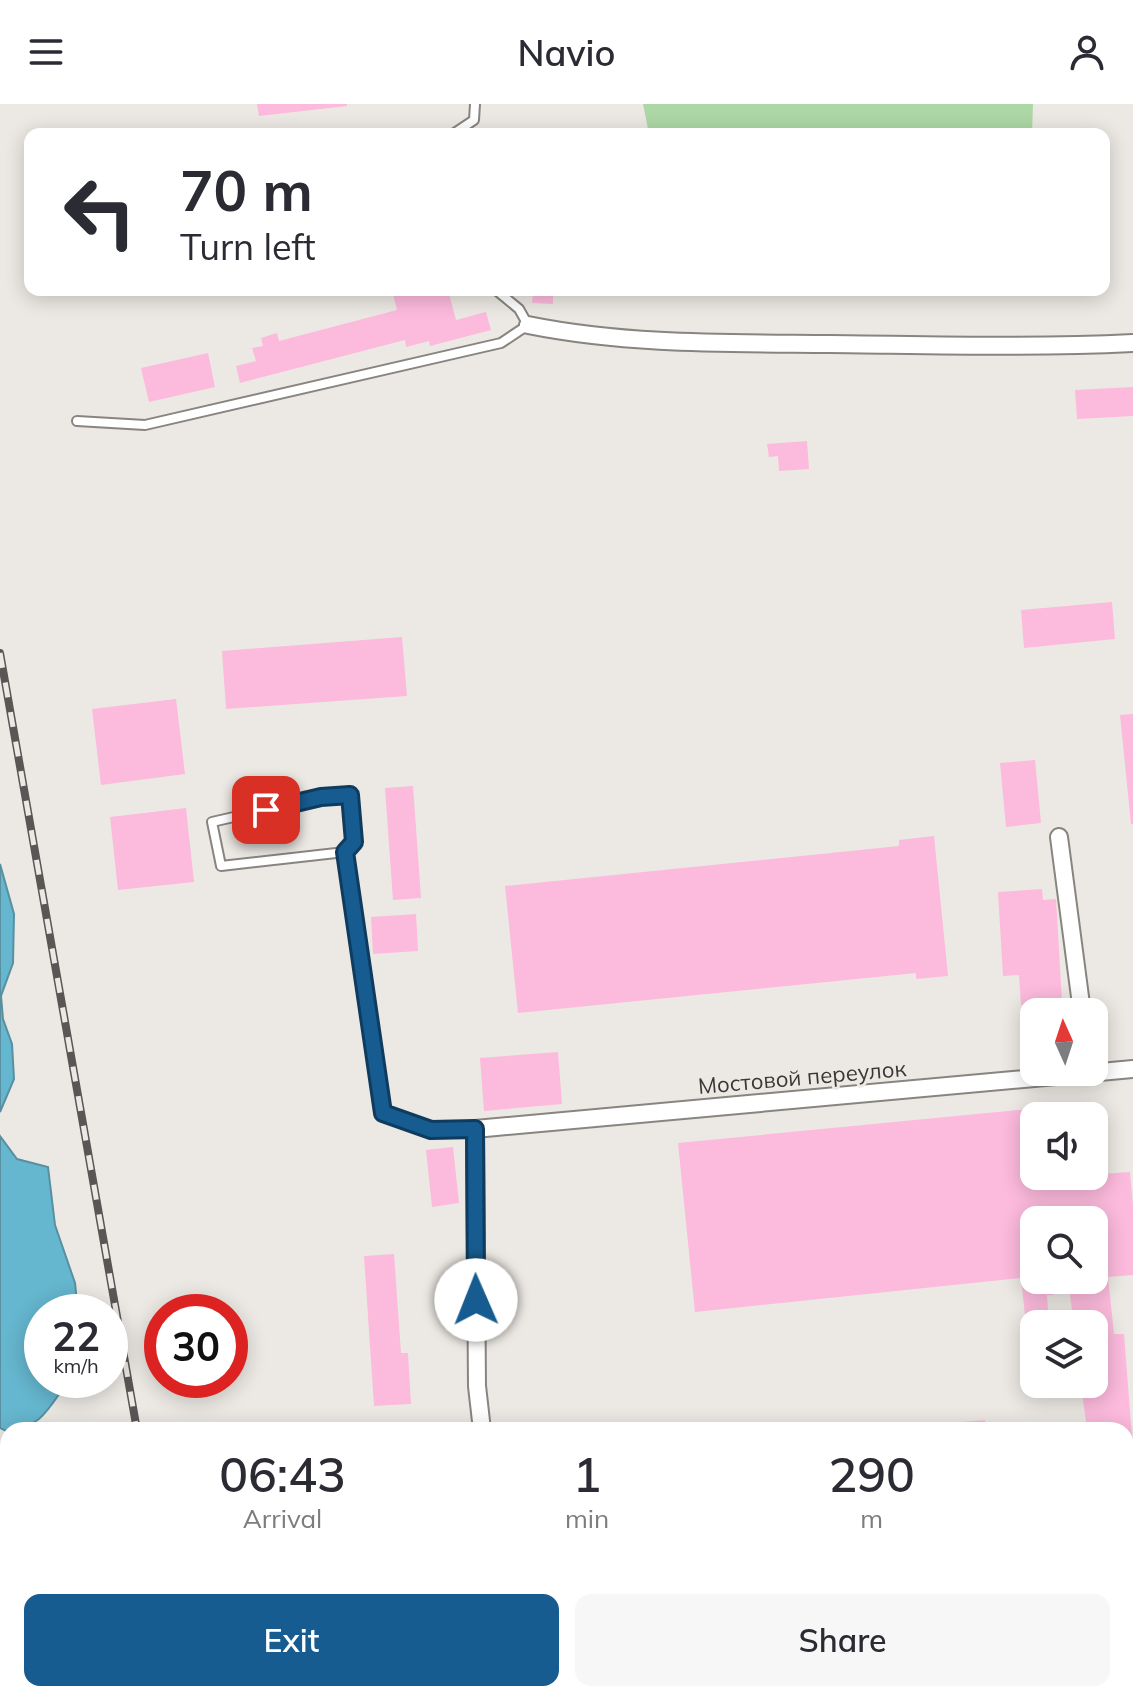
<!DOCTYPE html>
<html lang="en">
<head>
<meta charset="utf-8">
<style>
  :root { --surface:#fff; --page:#f7f7f7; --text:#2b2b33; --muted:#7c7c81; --accent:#175c90 }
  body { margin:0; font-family:Mulish,sans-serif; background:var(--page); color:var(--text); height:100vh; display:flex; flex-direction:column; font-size:30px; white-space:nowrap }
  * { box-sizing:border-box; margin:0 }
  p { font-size:26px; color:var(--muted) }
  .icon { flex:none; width:44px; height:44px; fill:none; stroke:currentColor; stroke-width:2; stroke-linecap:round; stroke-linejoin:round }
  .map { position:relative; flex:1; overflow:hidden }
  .sheet { position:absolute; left:0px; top:1318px; width:1134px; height:280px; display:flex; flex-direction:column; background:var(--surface); border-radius:24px 24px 0 0; box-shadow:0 4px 20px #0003 }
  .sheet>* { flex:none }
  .hud { position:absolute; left:24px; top:24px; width:1086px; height:168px; border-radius:16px; box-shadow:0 4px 20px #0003; background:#fff; color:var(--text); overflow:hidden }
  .needle { width:52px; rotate:357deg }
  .tools { position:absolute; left:1020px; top:894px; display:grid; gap:16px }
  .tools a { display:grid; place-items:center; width:88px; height:88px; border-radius:16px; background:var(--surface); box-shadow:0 4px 20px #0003; font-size:40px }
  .speed { position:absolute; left:24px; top:1190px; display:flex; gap:16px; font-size:40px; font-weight:700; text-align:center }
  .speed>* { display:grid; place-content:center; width:104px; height:104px; border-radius:50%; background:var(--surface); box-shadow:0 4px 20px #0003; line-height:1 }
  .speed small { font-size:20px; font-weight:400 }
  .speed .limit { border:12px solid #d22; background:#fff; color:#111 }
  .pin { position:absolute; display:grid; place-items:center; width:68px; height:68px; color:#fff; margin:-34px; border-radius:16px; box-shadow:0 4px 12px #0006 }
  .me { position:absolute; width:88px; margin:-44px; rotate:359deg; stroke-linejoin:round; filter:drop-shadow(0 0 6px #0008) }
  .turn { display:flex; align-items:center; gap:28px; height:168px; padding:0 24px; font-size:36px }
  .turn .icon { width:104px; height:104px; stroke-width:2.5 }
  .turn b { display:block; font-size:56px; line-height:68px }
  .eta { display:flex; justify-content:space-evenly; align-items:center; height:136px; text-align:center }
  .eta b { font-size:48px; font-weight:600; line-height:56px }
  .cta { display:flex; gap:16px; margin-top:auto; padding:16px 24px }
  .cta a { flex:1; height:92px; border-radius:16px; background:var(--accent); color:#fff; font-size:32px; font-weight:600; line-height:92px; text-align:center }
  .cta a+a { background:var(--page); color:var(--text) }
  header { display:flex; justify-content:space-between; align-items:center; height:104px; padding:0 24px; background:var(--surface); font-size:36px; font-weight:600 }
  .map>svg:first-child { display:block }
  .green { fill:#add8a5 }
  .water { fill:#65b6cf; stroke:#5890a1; stroke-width:2 }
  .building { fill:#fcbadc }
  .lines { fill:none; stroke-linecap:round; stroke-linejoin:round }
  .service-casing { stroke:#888580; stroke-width:12 }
  .minor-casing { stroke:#888580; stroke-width:20 }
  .service { stroke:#fff; stroke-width:8 }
  .minor { stroke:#fff; stroke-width:16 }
  .rail-casing { stroke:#595755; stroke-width:8 }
  .rail { stroke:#ece9e4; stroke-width:5; stroke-dasharray:15; stroke-linecap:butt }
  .route-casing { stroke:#0f3c5e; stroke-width:20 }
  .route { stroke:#175c90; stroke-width:14 }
  .labels { text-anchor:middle; stroke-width:6; stroke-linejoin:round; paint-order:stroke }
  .street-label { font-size:22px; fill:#383735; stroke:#ece9e4 }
</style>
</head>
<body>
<header><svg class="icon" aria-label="menu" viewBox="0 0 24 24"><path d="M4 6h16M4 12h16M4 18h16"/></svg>Navio<svg class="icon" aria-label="person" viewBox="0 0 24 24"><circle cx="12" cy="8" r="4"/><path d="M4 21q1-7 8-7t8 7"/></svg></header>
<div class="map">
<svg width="1133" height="1598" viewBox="0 0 1133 1598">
  <rect width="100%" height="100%" fill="#ece9e4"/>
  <!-- green -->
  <path class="green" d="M 643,0 L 1033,0 L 1032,30 L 649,30 Z"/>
  <!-- water -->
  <g class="water">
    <path d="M 0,760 L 14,810 L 13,859 L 1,892 L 3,915 L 12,940 L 14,975 L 0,1008 Z"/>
    <path d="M 0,1032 L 17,1055 L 48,1063 L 55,1121 L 75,1179 L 78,1208 L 42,1208 L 42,1276 L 69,1276 C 51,1300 41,1326 8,1326 L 8,1328 L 0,1324 Z"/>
  </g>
  <!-- building -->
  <g class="building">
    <path d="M 257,0 L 347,0 L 347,2 L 259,12 Z"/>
    <path d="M 392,186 L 448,186 L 456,216 L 486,208 L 491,226 L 430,242 L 429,237 L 406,243 L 405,236 L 240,279 L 236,262 L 256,257 L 252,244 L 263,242 L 261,234 L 277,229 L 279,237 L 397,206 Z"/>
    <path d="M 533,188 L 553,189 L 553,200 L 532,199 Z"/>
    <path d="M 208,249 L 215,283 L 149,298 L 141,264 Z"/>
    <path d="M 1133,283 L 1133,312 L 1077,315 L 1075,286 Z"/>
    <path d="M 807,337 L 809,365 L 779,367 L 778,352 L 769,353 L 767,340 Z"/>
    <path d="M 1112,498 L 1115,535 L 1024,544 L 1021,506 Z"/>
    <path d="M 402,533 L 407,592 L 226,605 L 222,547 Z"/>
    <path d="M 176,595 L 185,670 L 101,681 L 92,605 Z"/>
    <path d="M 1133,610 L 1133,720 L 1131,720 L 1120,611 Z"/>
    <path d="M 1035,656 L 1041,719 L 1006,723 L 1000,659 Z"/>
    <path d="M 413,682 L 421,794 L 393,796 L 385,684 Z"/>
    <path d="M 186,704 L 194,778 L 118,786 L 110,713 Z"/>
    <path d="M 934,732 L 948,872 L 916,875 L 916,869 L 518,909 L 505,782 L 899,742 L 899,736 Z"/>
    <path d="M 1042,785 L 1043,796 L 1056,795 L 1062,898 L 1021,901 L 1019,871 L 1003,872 L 998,788 Z"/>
    <path d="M 416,810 L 418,847 L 373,850 L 371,813 Z"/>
    <path d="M 558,948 L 562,1000 L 484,1007 L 480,954 Z"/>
    <path d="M 1090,999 L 1091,1012 L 1034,1012 L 1034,1072 L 1094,1072 L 1094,1064 L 1101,1064 L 1101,1070 L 1130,1068 L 1133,1102 L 1133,1171 L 1108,1173 L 1114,1230 L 1124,1230 L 1132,1333 L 1126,1334 L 1126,1326 L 1087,1326 L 1081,1280 L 1094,1280 L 1094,1220 L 1074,1220 L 1068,1176 L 1094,1176 L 1094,1116 L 1034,1116 L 1034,1176 L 1053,1176 L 1054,1191 L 1047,1191 L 1049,1220 L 1034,1220 L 1034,1238 L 1028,1239 L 1021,1174 L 695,1208 L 678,1039 Z"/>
    <path d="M 453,1043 L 459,1099 L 432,1103 L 426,1046 Z"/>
    <path d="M 394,1150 L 401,1249 L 408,1249 L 411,1300 L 374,1302 L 364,1152 Z"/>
    <path d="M 985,1316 L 986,1326 L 961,1326 L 960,1318 Z"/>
    <path d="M 1055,1590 L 1102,1590 L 1102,1598 L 1056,1598 Z"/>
  </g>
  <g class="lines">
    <defs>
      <g id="service">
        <path d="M 453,30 L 474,16 L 475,0"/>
        <path d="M 77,317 L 145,321 L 501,239 L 528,221 L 519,205 L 496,186"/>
        <path d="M 345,748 L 221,762 L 212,718 L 321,693 L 350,691 L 354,738 L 345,748 L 383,1009 L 431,1026 L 475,1025"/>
      </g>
      <g id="minor">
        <path d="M 528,221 C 627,241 728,239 830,240 C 931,241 1032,244 1133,239"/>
        <path d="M 1059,733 L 1082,908"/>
        <path d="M 482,1326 L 477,1282 L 475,1025 L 1133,965"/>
        <path d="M 501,1590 L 501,1598"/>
        <path d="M 770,1590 L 795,1598"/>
      </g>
    </defs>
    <!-- service casing -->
    <use href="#service" class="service-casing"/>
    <!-- minor casing -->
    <use href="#minor" class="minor-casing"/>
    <!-- service -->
    <use href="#service" class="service"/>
    <!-- minor -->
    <use href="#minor" class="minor"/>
    <defs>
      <g id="rail">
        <path d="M 0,549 L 137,1326"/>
        <path d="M 159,1590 L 159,1598"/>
      </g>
    </defs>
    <!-- rail casing -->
    <use href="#rail" class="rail-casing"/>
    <!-- rail -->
    <use href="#rail" class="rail"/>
  </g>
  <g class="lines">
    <defs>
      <path id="route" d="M 266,706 L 321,693 L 350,691 L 354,738 L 345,748 L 383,1009 L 431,1026 L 475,1025 L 476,1196"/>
    </defs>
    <!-- route casing -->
    <use href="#route" class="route-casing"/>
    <!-- route -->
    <use href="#route" class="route"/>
  </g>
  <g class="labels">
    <!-- street labels -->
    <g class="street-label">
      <text transform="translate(802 973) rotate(-5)" y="8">Мостовой переулок</text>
    </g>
  </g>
</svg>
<div class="tools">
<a><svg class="needle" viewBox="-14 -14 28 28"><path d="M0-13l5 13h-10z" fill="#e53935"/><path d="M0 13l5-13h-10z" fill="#7c7c81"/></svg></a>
<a><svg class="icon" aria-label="sound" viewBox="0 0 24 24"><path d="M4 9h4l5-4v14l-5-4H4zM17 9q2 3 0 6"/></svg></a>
<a><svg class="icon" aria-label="search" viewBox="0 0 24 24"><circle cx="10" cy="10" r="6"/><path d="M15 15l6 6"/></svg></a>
<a><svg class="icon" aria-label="layers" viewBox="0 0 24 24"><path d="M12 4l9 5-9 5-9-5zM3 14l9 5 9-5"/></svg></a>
</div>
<div class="speed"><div>22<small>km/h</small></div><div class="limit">30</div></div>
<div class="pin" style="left:266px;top:706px;background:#d93025"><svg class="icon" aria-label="arrive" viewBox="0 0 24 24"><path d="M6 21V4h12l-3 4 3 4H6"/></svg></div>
<svg class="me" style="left:476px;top:1196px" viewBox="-20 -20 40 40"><circle r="19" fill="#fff"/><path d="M0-13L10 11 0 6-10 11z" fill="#175c90"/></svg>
<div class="hud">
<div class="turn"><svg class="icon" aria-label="left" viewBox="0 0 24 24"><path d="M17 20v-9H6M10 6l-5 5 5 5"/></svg><div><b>70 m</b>Turn left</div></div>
</div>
<section class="sheet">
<div class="eta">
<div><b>06:43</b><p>Arrival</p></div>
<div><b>1</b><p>min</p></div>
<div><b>290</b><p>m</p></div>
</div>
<div class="cta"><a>Exit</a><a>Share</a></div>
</section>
</div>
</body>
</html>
